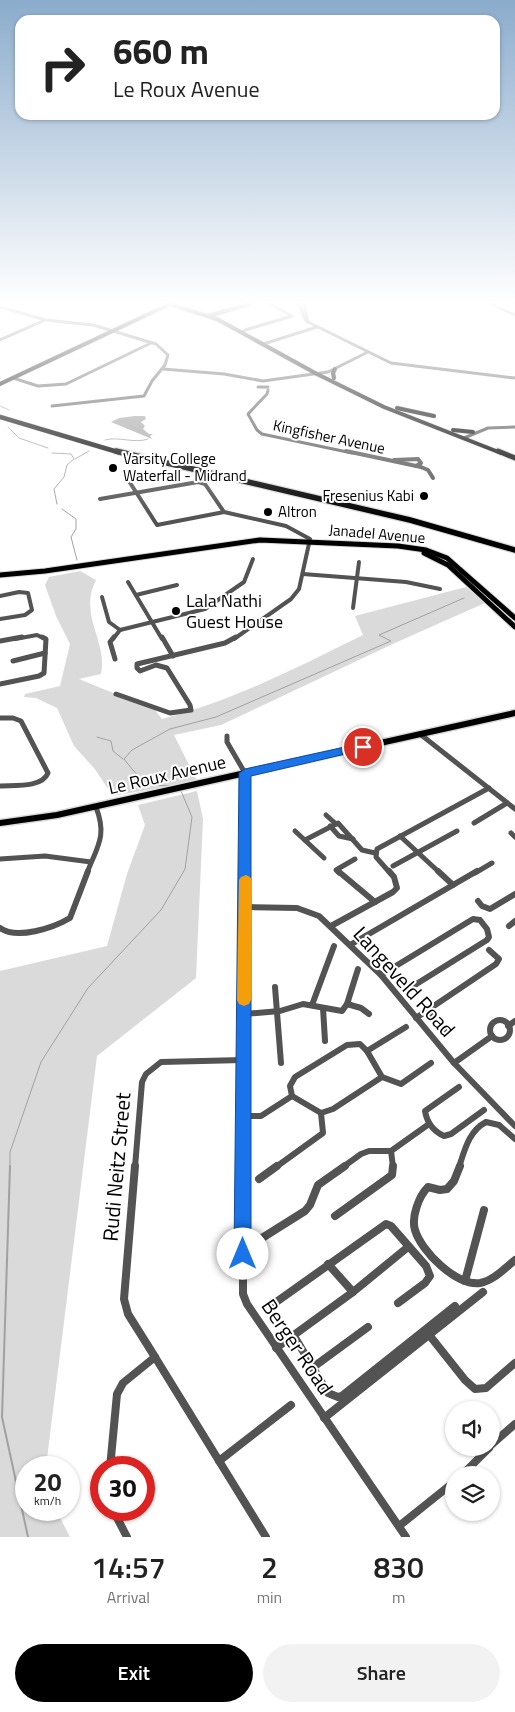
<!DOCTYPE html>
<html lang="en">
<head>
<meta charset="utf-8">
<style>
  :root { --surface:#fff; --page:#f2f2f2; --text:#222; --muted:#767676; --accent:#000 }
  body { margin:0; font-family:"Titillium Web",sans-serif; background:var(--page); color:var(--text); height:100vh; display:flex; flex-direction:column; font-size:19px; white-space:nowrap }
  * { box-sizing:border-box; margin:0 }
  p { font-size:16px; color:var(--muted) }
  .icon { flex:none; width:28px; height:28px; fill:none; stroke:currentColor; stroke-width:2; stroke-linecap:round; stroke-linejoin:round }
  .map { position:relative; height:1537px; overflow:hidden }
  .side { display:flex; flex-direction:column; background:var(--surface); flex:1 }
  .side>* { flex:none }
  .guide { position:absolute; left:15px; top:15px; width:485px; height:105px; border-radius:15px; box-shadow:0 1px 4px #0004; background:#fff; color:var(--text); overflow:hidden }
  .fabs { position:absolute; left:445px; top:1401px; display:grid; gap:10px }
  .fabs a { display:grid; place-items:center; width:55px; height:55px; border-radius:50%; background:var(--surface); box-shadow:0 1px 4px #0004; font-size:25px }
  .speed { position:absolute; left:15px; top:1456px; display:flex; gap:10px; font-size:25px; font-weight:700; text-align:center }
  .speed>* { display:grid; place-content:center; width:65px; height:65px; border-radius:50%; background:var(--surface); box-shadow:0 1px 4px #0004; line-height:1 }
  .speed small { font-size:12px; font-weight:400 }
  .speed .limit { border:8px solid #d22; background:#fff; color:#111 }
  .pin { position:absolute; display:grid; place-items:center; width:42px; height:42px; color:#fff; margin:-21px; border:2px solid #fff; border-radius:50%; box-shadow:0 1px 5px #0007 }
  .me { position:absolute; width:55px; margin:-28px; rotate:0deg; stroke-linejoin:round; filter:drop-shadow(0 0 4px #0008) }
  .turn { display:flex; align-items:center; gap:18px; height:105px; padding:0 15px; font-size:22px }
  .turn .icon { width:65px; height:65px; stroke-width:2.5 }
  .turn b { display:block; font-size:35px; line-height:42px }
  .eta { display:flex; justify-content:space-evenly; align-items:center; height:85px; text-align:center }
  .eta b { font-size:30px; font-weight:600; line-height:35px }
  .action { display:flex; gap:10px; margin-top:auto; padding:10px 15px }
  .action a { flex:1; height:58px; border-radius:30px; background:var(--accent); color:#fff; font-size:20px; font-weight:600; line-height:58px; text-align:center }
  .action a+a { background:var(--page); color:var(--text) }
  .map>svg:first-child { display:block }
  .green { fill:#dadada }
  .water { fill:#a1a1a1 }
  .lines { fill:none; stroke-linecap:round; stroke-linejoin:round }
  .stream-far1 { stroke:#a1a1a1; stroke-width:1 }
  .stream { stroke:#a1a1a1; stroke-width:2 }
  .major-far2-casing { stroke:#dbdbdb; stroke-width:5 }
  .major-far1-casing { stroke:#dbdbdb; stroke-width:7 }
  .major-casing { stroke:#dbdbdb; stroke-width:9 }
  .highway-far1-casing { stroke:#dbdbdb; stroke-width:5.5 }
  .highway-casing { stroke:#dbdbdb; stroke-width:8 }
  .minor-far4 { stroke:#535353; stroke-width:3 }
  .minor-far3 { stroke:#535353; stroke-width:4 }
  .minor-far2 { stroke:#535353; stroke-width:5 }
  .minor-far1 { stroke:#535353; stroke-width:6 }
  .minor { stroke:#535353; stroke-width:8 }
  .major-far2 { stroke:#000; stroke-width:4 }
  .major-far1 { stroke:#000; stroke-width:5 }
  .major { stroke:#000; stroke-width:6 }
  .highway-far1 { stroke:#000; stroke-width:4.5 }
  .highway { stroke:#000; stroke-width:5.5 }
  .route { fill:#1a73e8; stroke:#114b97 }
  .slow { fill:#f59e0b }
  .poi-dot { fill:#000; stroke:#fff; stroke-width:2 }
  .labels { text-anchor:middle; stroke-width:4; stroke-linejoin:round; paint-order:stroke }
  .far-street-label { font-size:15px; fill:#000; stroke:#fff }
  .far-poi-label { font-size:15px; fill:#000; stroke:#fff; text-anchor:start }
  .poi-label { font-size:18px; fill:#000; stroke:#fff; text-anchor:start }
  .street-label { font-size:18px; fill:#000; stroke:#fff }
  .near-street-label { font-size:21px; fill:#000; stroke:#fff }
</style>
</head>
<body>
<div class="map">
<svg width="515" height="1537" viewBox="0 0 515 1537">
  <rect width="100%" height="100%" fill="#fff"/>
  <!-- green -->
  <g class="green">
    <path d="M 80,571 L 96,580 C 78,616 108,641 101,674 L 79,679 L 155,710 L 162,719 C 233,701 298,667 363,635 L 355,616 L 466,587 L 485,603 L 397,642 L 221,725 L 174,735 L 197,781 L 113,796 L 94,768 L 74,746 L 57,708 L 36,698 L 24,697 L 25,694 L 60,686 L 70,644 L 56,616 L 45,585 L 49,577 Z"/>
    <path d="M 197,791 L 203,819 L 196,978 L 97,1056 L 46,1467 L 26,1468 L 26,1510 L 56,1510 L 70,1537 L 0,1537 L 0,971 L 107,946 L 127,874 L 145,825 L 138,805 Z"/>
  </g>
  <!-- water -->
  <path class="water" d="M 135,416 L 145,416 L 146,419 L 141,422 L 145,426 L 143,429 L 149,434 L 153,434 L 150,436 L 152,439 L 111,422 L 119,418 Z"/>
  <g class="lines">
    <!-- stream-far1 -->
    <g class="stream-far1">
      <path d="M 0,406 L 9,410"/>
      <path d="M 8,427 L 19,438 L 48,448"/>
      <path d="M 105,440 C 119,436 134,444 148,439"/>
      <path d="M 52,453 L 71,454 L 74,459 L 67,465 L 64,477 L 54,489 L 57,504"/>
      <path d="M 75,459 L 89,451"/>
      <path d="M 62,509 L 76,519 L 76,529 L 71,537 L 77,560"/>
      <path d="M 97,737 L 111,741 L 113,751 L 123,759"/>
      <path d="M 176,786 C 146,786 142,782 124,759 L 132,750 L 170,729 L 216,717 L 391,641 L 379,635 L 464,598"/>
      <path d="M 10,1167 L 10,1152 L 41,1062 L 88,988 L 161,910 L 185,869 L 192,817 L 181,791"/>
    </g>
    <!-- stream -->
    <path class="stream" d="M 10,1166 L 2,1417 L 28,1537"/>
    <defs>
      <g id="major-far2">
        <path d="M 169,304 L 217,319 L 317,374 L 384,407 L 501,453"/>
        <path d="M 208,316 L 249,304"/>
        <path d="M 334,378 L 333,373 L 335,369"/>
        <path d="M 0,384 L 170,304"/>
        <path d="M 397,408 L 434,416"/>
        <path d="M 453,430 L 473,432"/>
      </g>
      <g id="major-far1">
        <path d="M 498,451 L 515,458"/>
        <path d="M 424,553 L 448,565 L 515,627"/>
        <path d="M 0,575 L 45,571 L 260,540 L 398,546 L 426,550 L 447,558 L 515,618"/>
      </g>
      <path id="major" d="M 0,823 L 57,815 L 515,713"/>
      <path id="highway-far1" d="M 0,417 L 121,453"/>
      <path id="highway" d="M 116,451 L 410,520 L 515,550"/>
    </defs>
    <!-- major-far2 casing -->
    <use href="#major-far2" class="major-far2-casing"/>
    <!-- major-far1 casing -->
    <use href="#major-far1" class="major-far1-casing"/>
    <!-- major casing -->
    <use href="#major" class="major-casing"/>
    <!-- highway-far1 casing -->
    <use href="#highway-far1" class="highway-far1-casing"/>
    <!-- highway casing -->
    <use href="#highway" class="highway-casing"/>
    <!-- minor-far4 -->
    <g class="minor-far4">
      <path d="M 270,304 L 292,316"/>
      <path d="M 299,304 L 306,321 L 391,363 L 515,378"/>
      <path d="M 304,304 L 308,322"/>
      <path d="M 491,304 L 515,315"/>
      <path d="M 0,307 L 46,320 L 93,325 L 156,344 L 168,355 L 165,365 L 152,381 L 144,396 L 52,406"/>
      <path d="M 242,333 L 245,330 L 292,316"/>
      <path d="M 0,340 L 45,320"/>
      <path d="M 263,344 L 317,327"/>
      <path d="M 163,369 L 224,374 L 263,381 L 328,372 L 368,352"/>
      <path d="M 13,378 L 38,386 L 66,384 L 151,343"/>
      <path d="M 258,387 L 268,387"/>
      <path d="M 268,390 L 267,394 L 248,414 L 257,430 L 262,434 L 352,453"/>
      <path d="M 464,438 L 488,428 L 515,427"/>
    </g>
    <!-- minor-far3 -->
    <g class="minor-far3">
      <path d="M 346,451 L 421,467 L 428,470 L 433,478"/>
      <path d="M 394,460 L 418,459 L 421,463 L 416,466"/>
      <path d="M 127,478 L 157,525 L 224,512 L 286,526 L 310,539 L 299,589 L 291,599 L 234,639"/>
      <path d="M 100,499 L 198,482 L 205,484 L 224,512"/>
      <path d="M 303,574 L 406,582 L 440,589"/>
      <path d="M 128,582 L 162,639"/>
      <path d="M 136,595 L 177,585"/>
      <path d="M 0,596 L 19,592 L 28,593 L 32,610 L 25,615 L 0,619"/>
      <path d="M 102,597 L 109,622 L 120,630"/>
      <path d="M 353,608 L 359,562"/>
      <path d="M 120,630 L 205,609 L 244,582 L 253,559"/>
      <path d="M 15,639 L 37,635 L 45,639"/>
      <path d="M 113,639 L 120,630"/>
    </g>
    <!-- minor-far2 -->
    <g class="minor-far2">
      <path d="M 114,637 L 110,642 L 115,659"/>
      <path d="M 162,637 L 173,656"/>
      <path d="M 0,641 L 22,637"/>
      <path d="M 13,661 L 45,653"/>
      <path d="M 0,684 L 39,676 L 44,673 L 46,639 L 42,637"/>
      <path d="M 116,694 L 170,713 L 191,710 L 190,705 L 167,668 L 156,665 L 140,671 L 137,668 L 137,664 L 225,643 L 236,637"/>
      <path d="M 0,718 L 13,718 L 21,721 L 48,773 C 42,788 14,785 0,786"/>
      <path d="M 420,734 L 515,809"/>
      <path d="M 227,736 L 227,742 L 245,773 L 245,873"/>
      <path d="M 326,815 L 336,824"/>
      <path d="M 474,823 L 507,803"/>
      <path d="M 330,826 L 339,836 L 353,839"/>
      <path d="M 295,831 L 324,858"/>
      <path d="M 511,833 L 515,837"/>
      <path d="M 400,836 L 440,873"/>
      <path d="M 305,840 L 338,823 L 362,850 L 375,853"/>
      <path d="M 0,859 L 45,856 L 91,862"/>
      <path d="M 393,866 L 457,831"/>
      <path d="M 87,873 C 98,845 107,836 96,807"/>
      <path d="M 339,873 L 336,870 L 355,859"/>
      <path d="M 390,873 L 376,857 L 377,849 L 489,788"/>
      <path d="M 475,873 L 492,863"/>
    </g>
    <!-- minor-far1 -->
    <g class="minor-far1">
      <path d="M 338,871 L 375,902"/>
      <path d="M 438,871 L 453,885"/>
      <path d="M 478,901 L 482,906 L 490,909 L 515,894"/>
      <path d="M 246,907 L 297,908 L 319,916 L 381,975 L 454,1063 L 515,1126"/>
      <path d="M 331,926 L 393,892 L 397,888 L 394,877 L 389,871"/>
      <path d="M 509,926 L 515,921"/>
      <path d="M 0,928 C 17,940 53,928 70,918 L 88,871"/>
      <path d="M 350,945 L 477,871"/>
      <path d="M 381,975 L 473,919 L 480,920 L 487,929 L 489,937 L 487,940 L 410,988"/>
      <path d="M 275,987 L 281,1063"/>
      <path d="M 347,1004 L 361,1008 L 369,1014"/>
      <path d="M 312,1005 L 334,946"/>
      <path d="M 323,1008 L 325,1041"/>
      <path d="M 427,1011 L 445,1030"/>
      <path d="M 244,1014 L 280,1011 L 303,1004 L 342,1011 L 347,1004 L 358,969"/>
      <path d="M 416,1018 L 496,964 L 499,959 L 489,950"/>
      <circle cx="500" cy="1030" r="10"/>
      <path d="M 508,1026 L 515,1021"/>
      <path d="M 360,1044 L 367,1051 L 382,1077 L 333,1109 L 321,1113 L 292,1096 L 290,1086 L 295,1077 L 347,1045 Z"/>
      <path d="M 367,1051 L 406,1027"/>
      <path d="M 454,1063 L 492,1036"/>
      <path d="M 382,1077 L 401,1084 L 431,1063"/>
      <path d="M 459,1087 L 425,1111 C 427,1123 433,1131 444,1136 L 451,1134 L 484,1110"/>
      <path d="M 243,1116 L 261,1116 L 292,1096"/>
      <path d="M 391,1151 L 393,1167"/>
      <path d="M 135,1167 L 142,1082 L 146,1074 L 161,1062 L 243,1060"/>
      <path d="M 243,1167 L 245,871"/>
      <path d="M 276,1167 L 323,1133 L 321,1113"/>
      <path d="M 343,1167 L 361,1154 L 369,1151 L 391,1151 L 429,1124"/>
      <path d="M 459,1167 C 465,1149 469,1131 486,1122 L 499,1125 L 515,1139"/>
    </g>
    <!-- minor -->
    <g class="minor">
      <path d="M 135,1166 L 124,1299 L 128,1314 L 155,1357"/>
      <path d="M 243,1166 L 243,1294 L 247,1304 L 406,1537"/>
      <path d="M 460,1166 L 454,1181 L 447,1189 L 440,1190 L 428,1187 C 419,1196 411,1217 415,1230 C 421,1251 456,1286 480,1283 C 493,1281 505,1268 515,1260"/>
      <path d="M 259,1179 L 277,1166"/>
      <path d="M 335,1216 L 392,1175 L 393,1166"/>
      <path d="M 243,1239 L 262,1238 L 305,1211 L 310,1205 L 318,1185 L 345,1166"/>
      <path d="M 328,1264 L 353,1292"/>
      <path d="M 465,1281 L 484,1210"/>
      <path d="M 272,1305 L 386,1224 L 391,1226 L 426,1266 L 430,1276 L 425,1283 L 398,1303"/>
      <path d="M 294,1336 L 328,1393 L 338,1397 L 342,1396 L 455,1306"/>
      <path d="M 430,1336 L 465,1380 L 475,1389 L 486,1388 L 515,1363"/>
      <path d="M 276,1348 L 353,1292 L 408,1247"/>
      <path d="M 312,1368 L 368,1327"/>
      <path d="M 324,1418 L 483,1292"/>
      <path d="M 491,1445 L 515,1424"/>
      <path d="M 219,1461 L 291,1405"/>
      <path d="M 110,1468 L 117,1394 L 123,1383 L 155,1357 L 266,1537"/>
      <path d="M 462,1475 L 489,1448"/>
      <path d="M 113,1510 L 127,1537"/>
      <path d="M 399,1526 L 454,1482"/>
    </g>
    <!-- major-far2 -->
    <use href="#major-far2" class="major-far2"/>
    <!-- major-far1 -->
    <use href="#major-far1" class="major-far1"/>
    <!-- major -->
    <use href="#major" class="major"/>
    <!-- highway-far1 -->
    <use href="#highway-far1" class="highway-far1"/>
    <!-- highway -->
    <use href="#highway" class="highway"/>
  </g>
  <!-- sky -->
  <linearGradient id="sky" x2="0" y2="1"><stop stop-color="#8baccc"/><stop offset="0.58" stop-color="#fff"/><stop offset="1" stop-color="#fff" stop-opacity="0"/></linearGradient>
  <rect width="515" height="520" fill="url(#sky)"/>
  <!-- route -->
  <path class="route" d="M 363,743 L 368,747 L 367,749 L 251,776 L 251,1254 L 249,1260 L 243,1262 L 237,1260 L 234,1254 L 239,773 L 245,769 Z"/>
  <!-- slow -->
  <path class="slow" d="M 246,875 L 250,877 L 252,880 L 251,1000 L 249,1004 L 244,1006 L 239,1004 L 237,1000 L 239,880 L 241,877 Z"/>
  <!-- markers -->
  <g class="poi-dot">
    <circle cx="113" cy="468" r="5"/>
    <circle cx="424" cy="496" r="5"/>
    <circle cx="268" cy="512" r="5"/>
    <circle cx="176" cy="611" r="5"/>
  </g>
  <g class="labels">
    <!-- far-street labels -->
    <g class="far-street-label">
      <text transform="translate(329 437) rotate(12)" y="5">Kingfisher Avenue</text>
      <text transform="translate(377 534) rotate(5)" y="5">Janadel Avenue</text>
    </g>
    <!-- far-poi labels -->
    <g class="far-poi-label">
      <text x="123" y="464">Varsity College<tspan x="123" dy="17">Waterfall - Midrand</tspan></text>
      <text x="414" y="501" text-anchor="end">Fresenius Kabi</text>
      <text x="278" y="517">Altron</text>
    </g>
    <!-- poi labels -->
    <g class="poi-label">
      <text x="186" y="607">Lala Nathi<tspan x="186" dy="21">Guest House</tspan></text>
    </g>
    <!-- street labels -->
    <g class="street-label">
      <text transform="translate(167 775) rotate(-13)" y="6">Le Roux Avenue</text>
    </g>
    <!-- near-street labels -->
    <g class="near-street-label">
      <text transform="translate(404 982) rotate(48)" y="7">Langeveld Road</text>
      <text transform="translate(117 1167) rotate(-85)" y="7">Rudi Neitz Street</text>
      <text transform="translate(297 1347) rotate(56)" y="7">Berger Road</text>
    </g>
  </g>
</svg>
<div class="fabs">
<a><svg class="icon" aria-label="sound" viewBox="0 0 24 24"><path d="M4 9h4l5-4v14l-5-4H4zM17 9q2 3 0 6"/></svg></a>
<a><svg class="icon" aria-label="layers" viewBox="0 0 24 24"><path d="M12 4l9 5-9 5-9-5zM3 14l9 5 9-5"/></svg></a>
</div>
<div class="speed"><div>20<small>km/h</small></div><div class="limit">30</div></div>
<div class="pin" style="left:363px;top:747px;background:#d93025"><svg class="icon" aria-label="arrive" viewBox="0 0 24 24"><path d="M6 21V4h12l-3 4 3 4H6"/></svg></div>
<svg class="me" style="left:243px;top:1254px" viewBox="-20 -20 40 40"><circle r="19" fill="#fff"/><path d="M0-13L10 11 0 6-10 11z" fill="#1a73e8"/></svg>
<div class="guide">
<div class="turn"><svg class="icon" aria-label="right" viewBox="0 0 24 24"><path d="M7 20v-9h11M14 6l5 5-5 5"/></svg><div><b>660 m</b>Le Roux Avenue</div></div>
</div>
</div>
<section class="side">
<div class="eta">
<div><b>14:57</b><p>Arrival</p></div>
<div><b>2</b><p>min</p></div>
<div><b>830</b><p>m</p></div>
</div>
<div class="action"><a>Exit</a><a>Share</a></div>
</section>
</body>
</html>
